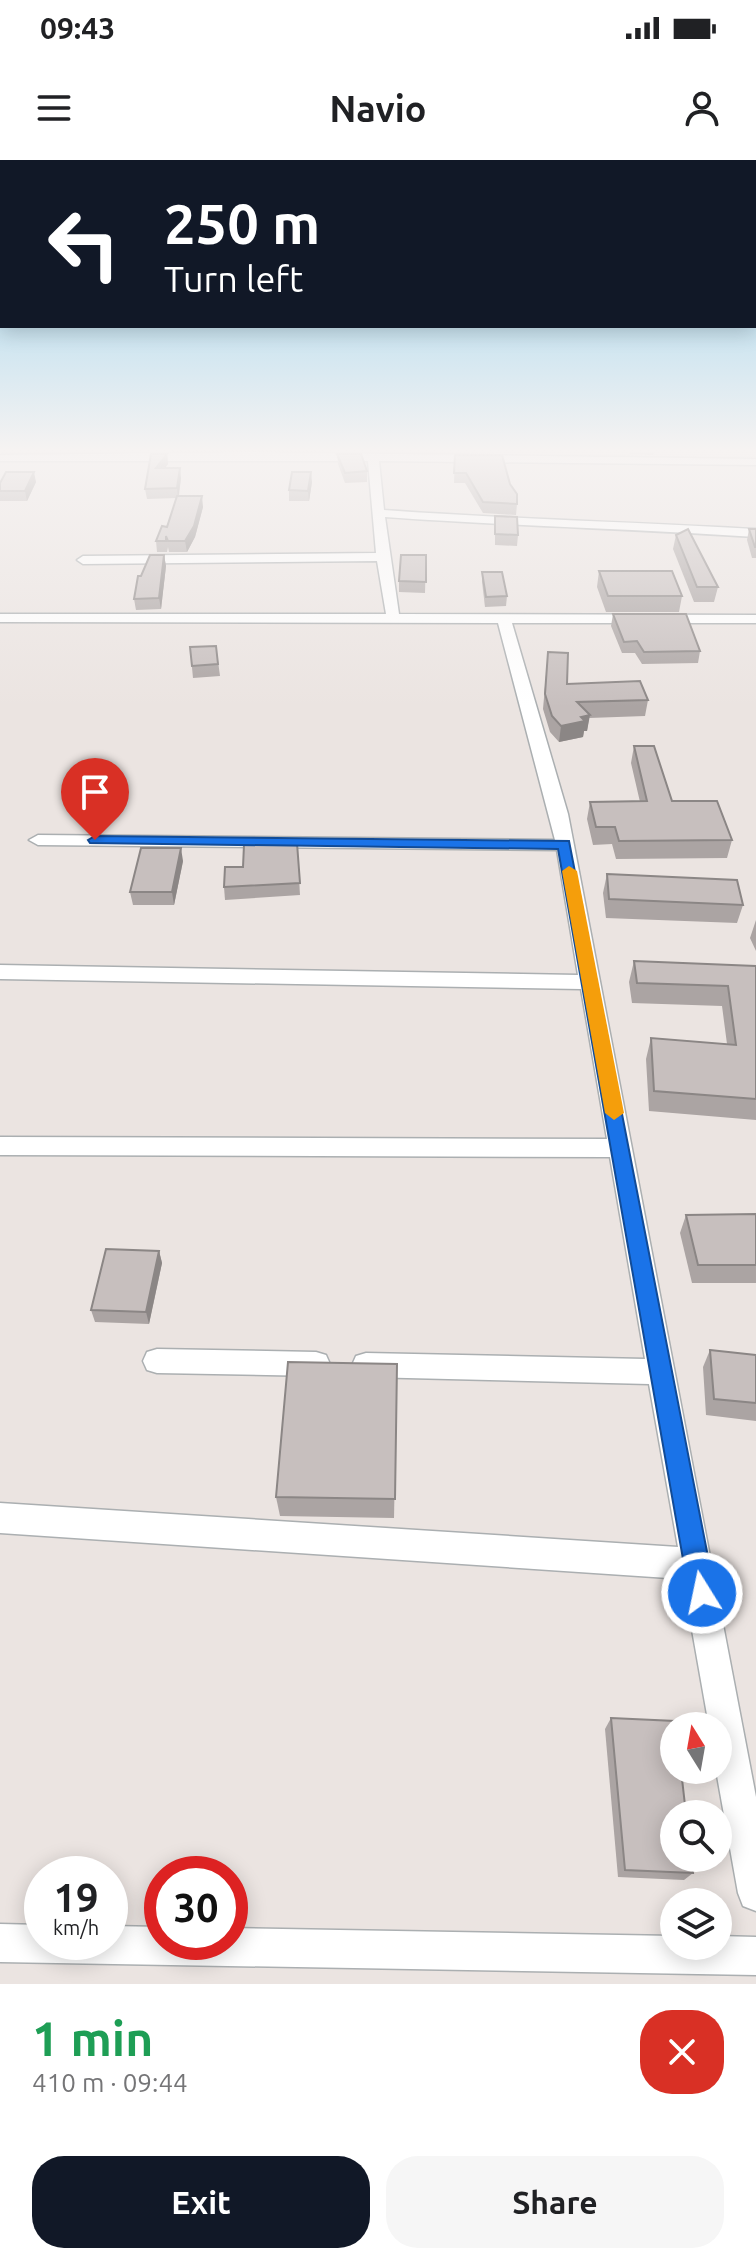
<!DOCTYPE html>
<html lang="en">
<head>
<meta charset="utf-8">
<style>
  :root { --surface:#fff; --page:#f6f6f6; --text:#202124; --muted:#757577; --accent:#111827 }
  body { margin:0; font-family:Ubuntu,sans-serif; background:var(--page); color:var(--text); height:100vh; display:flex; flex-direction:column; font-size:30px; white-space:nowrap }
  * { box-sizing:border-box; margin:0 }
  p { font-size:26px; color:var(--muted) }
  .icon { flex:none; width:44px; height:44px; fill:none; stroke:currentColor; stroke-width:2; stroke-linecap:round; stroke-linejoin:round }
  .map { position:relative; height:1824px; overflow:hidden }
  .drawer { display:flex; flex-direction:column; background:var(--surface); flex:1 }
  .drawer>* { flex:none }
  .hud { position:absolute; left:0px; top:0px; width:756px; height:168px; box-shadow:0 4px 20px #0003; background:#111827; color:#fff; overflow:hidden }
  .needle { width:52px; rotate:349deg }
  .controls { position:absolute; left:660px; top:1552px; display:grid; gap:16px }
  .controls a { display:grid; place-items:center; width:72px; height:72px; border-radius:50%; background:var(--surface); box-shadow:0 4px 20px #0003; font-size:40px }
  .speed { position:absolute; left:24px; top:1696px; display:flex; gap:16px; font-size:40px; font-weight:700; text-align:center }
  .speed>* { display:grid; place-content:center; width:104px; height:104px; border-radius:50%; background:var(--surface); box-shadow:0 4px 20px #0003; line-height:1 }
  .speed small { font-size:20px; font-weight:400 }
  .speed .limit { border:12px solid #d22; background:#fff; color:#111 }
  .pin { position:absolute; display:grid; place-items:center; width:68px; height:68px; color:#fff; margin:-82px -34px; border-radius:50% 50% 50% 0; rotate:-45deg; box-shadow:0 0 8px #0007 }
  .pin .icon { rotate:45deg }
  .me { position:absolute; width:88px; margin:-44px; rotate:350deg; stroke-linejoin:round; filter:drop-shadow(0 0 6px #0008) }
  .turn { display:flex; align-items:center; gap:28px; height:168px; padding:0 32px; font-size:36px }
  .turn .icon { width:104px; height:104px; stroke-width:2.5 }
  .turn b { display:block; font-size:56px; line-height:68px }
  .round { display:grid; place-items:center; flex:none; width:84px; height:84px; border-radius:32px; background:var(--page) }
  .head { display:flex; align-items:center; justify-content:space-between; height:136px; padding:0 32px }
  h1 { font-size:48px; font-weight:700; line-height:60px; color:#1e9e55 }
  .primary-button { display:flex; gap:16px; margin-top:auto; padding:16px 32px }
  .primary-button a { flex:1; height:92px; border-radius:32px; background:var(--accent); color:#fff; font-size:32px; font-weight:700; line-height:92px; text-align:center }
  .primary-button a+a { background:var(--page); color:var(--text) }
  .status { display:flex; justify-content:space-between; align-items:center; height:56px; padding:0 40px; background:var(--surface); direction:ltr }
  .status svg { height:22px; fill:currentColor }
  header { display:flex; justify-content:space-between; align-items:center; height:104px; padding:0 32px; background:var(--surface); font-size:36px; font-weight:700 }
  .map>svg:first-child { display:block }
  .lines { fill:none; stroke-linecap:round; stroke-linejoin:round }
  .minor-casing { stroke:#abafb1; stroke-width:3 }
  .minor { fill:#fff; fill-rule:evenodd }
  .wall { fill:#aba4a3 }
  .shaded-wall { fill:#8b8685 }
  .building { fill:#c7bfbe; stroke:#8b8685; stroke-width:2 }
  .route { fill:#1a73e8; stroke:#114b97; stroke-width:2 }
  .slow { fill:#f59e0b }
</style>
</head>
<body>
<div class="status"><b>09:43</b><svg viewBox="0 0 49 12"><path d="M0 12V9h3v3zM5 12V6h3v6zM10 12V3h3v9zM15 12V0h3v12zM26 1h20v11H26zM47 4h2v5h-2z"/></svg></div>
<header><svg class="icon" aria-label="menu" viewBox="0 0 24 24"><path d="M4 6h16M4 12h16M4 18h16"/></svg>Navio<svg class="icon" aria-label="person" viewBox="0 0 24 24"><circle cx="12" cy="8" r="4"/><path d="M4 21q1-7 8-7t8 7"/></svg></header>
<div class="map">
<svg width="756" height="1824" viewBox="0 0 756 1824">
  <rect width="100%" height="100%" fill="#ebe4e1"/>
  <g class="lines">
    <defs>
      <g id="minor">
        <path d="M 248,292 L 756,299 L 756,305 L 379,301 L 384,350 C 508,359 632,362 756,369 L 756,377 C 632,369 509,366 385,357 L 399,454 L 756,455 L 756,463 L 512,463 L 568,654 L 756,1637 L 756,1751 L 743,1746 L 738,1733 L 716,1610 L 718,1566 L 709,1566 L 683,1419 L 0,1373 L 0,1343 L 678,1387 L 649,1224 L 366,1217 L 356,1214 L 352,1205 L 356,1196 L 366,1193 L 645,1199 L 610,997 L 0,995 L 0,977 L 607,979 L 581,829 L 0,819 L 0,805 L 578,815 L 557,690 L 38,685 L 29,680 L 38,675 L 555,680 L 498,463 L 0,462 L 0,454 L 386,454 L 377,401 L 83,404 L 77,400 L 83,396 L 376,393 L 368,301 L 0,301 L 0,295 Z"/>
        <path d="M 157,1189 L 316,1192 L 326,1195 L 330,1204 L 326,1213 L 316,1216 L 157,1213 L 147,1210 L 143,1201 L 147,1192 Z"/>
        <path d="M 0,1764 L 42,1765 L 42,1782 L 110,1782 L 110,1766 L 162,1767 L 162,1782 L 230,1782 L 230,1768 L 674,1776 L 674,1786 L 718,1786 L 718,1776 L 756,1777 L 756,1815 L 0,1802 Z"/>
      </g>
    </defs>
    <!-- minor casing -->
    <use href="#minor" class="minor-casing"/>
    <!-- minor -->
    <use href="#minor" class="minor"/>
  </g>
  <!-- wall -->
  <g class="wall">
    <path d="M 629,292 L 654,292 L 653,295 L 630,294 Z"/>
    <path d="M 167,294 L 168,304 L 165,308 L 181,318 L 179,336 L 203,347 L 195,377 L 187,392 L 169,392 L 168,387 L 167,392 L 157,392 L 156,381 L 167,367 L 177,338 L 147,339 L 145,329 Z"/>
    <path d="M 337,294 L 367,311 L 367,322 L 345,323 L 338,304 Z"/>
    <path d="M 455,295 L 510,324 L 517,344 L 516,355 L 483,353 L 465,323 L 454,323 Z"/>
    <path d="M 36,322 L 27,341 L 0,341 L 0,323 Z"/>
    <path d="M 312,322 L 309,341 L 289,341 L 289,330 Z"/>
    <path d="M 495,356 L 518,375 L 517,386 L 495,385 Z"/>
    <path d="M 749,369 L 756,369 L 756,398 L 752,398 L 747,380 Z"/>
    <path d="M 676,375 L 718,427 L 714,442 L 694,442 L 673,389 Z"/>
    <path d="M 164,395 L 166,406 L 161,449 L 136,450 L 134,439 L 141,416 Z"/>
    <path d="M 426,395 L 425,433 L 399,432 L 399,421 Z"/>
    <path d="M 599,411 L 682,436 L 679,452 L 606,452 L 597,427 Z"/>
    <path d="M 482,412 L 507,436 L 506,446 L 485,447 L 482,422 Z"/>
    <path d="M 613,454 L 700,491 L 698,503 L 642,504 L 635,493 L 622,493 L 611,466 Z"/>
    <path d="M 216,486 L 220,516 L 193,518 L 190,487 Z"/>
    <path d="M 548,492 L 567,524 L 648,540 L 645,556 L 589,558 L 587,571 L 584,571 L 583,577 L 559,582 L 550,572 L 543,549 Z"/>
    <path d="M 634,586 L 672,641 L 732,680 L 727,698 L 616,699 L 612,684 L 593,685 L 587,659 L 590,642 L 640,642 L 631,603 Z"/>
    <path d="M 297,683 L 300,735 L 225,740 L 224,727 L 243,707 Z"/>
    <path d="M 183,701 L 174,745 L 133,745 L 130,732 Z"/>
    <path d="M 607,714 L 743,745 L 737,763 L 606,758 L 603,733 Z"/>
    <path d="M 756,760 L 756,791 L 750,778 Z"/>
    <path d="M 634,801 L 756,806 L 756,960 L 649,951 L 646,899 L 651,878 L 727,884 L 722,846 L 632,843 L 629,822 Z"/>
    <path d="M 756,1054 L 756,1123 L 692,1123 L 680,1073 L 686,1055 Z"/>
    <path d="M 159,1091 L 162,1103 L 149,1164 L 95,1162 L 91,1150 Z"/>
    <path d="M 710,1190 L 756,1195 L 756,1261 L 706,1255 L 703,1207 Z"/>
    <path d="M 397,1204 L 394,1358 L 280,1356 L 276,1337 Z"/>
    <path d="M 611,1558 L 693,1713 L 684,1720 L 618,1717 L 605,1569 Z"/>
  </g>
  <!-- shaded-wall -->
  <g class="shaded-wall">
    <path d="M 167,294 L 168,304 L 157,319 L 156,308 Z"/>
    <path d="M 180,308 L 181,318 L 178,338 L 177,328 Z"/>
    <path d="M 34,312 L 36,322 L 27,341 L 25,331 Z"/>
    <path d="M 311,312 L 312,322 L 309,341 L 308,331 Z"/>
    <path d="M 202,336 L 203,347 L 195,377 L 187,392 L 185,381 Z"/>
    <path d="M 164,395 L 166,406 L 161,449 L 159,438 Z"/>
    <path d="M 590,555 L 587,571 L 584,571 L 583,577 L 559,582 L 561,566 L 581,557 Z"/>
    <path d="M 181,688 L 183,701 L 174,745 L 172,732 Z"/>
    <path d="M 159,1091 L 162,1103 L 149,1164 L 146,1152 Z"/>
  </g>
  <!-- building -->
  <g class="building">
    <path d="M 151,294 L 167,294 L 156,308 L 180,308 L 177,328 L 145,329 Z"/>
    <path d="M 337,294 L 361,294 L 367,311 L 345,313 Z"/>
    <path d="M 455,295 L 502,295 L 510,324 L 517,334 L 517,344 L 483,342 L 466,313 L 454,313 Z"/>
    <path d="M 6,312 L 34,312 L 25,331 L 0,331 L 0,323 Z"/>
    <path d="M 292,312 L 311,312 L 308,331 L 289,330 Z"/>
    <path d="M 177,336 L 202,336 L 194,366 L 185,381 L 168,381 L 166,376 L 166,381 L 156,381 L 162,366 L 167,367 Z"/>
    <path d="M 495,356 L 517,357 L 518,375 L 495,374 Z"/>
    <path d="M 688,369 L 718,427 L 697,427 L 676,375 Z"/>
    <path d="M 749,369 L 756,369 L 756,387 L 755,387 Z"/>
    <path d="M 150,395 L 164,395 L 159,438 L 134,439 L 138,416 L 141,416 Z"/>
    <path d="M 401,395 L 426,395 L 426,422 L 399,421 Z"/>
    <path d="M 599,411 L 672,411 L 682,436 L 608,436 Z"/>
    <path d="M 482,412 L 502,412 L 507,436 L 486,437 Z"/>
    <path d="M 613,454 L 686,454 L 700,491 L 644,492 L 637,481 L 624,482 Z"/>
    <path d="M 216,486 L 218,504 L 192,506 L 190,487 Z"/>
    <path d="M 548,492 L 568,493 L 567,524 L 640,521 L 648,540 L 577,542 L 590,555 L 581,557 L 585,561 L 561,566 L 552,556 L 545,534 Z"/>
    <path d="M 634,586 L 654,586 L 672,641 L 717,641 L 732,680 L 619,681 L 615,667 L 596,667 L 590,642 L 647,641 Z"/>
    <path d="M 297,683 L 300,723 L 224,727 L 225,707 L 243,707 L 244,685 Z"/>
    <path d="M 141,688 L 181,688 L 172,732 L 130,732 Z"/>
    <path d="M 607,714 L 737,720 L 743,745 L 609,739 Z"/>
    <path d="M 634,801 L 756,806 L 756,939 L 654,931 L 651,878 L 736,885 L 728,826 L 637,823 Z"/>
    <path d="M 756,1054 L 756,1105 L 698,1105 L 686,1055 Z"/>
    <path d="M 106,1089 L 159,1091 L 146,1152 L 91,1150 Z"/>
    <path d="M 710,1190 L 756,1195 L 756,1243 L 714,1239 Z"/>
    <path d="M 288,1202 L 397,1204 L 395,1339 L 276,1337 Z"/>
    <path d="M 611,1558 L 675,1561 L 674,1610 L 681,1610 L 686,1654 L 674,1654 L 674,1698 L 691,1698 L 693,1713 L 625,1710 Z"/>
  </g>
  <!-- sky -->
  <linearGradient id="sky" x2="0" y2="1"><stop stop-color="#8dcfee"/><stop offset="0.53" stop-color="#f6f3f2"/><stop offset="1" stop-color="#f6f3f2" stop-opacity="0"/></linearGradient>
  <rect width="756" height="547" fill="url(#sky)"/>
  <!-- route -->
  <path class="route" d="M 95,676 L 569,681 L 715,1433 L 711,1443 L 702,1446 L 693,1443 L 689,1433 L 558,689 L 90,683 L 88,680 Z"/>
  <!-- slow -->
  <path class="slow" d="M 569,706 L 577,711 L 624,953 L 614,960 L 605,953 L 562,711 Z"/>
</svg>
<div class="controls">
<a><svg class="needle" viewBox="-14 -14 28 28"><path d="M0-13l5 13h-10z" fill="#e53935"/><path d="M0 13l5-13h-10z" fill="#757577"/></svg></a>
<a><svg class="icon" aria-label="search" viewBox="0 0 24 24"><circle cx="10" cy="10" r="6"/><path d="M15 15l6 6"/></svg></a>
<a><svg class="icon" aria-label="layers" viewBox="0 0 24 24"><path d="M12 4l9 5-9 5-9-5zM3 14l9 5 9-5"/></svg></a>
</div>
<div class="speed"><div>19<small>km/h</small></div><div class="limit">30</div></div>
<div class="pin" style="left:95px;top:680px;background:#d93025"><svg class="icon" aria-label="arrive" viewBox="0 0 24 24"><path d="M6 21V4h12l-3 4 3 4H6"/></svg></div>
<svg class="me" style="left:702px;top:1433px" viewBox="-20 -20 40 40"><circle r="17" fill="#1a73e8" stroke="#fff" stroke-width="3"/><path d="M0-11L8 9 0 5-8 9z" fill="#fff"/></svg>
<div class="hud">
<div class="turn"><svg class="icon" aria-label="left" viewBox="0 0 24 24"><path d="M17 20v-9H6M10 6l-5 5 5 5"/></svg><div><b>250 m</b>Turn left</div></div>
</div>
</div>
<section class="drawer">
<div class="head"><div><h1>1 min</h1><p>410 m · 09:44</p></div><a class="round" style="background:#d93025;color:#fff"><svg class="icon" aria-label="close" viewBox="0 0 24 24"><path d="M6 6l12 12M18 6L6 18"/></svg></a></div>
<div class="primary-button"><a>Exit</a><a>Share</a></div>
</section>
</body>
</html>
